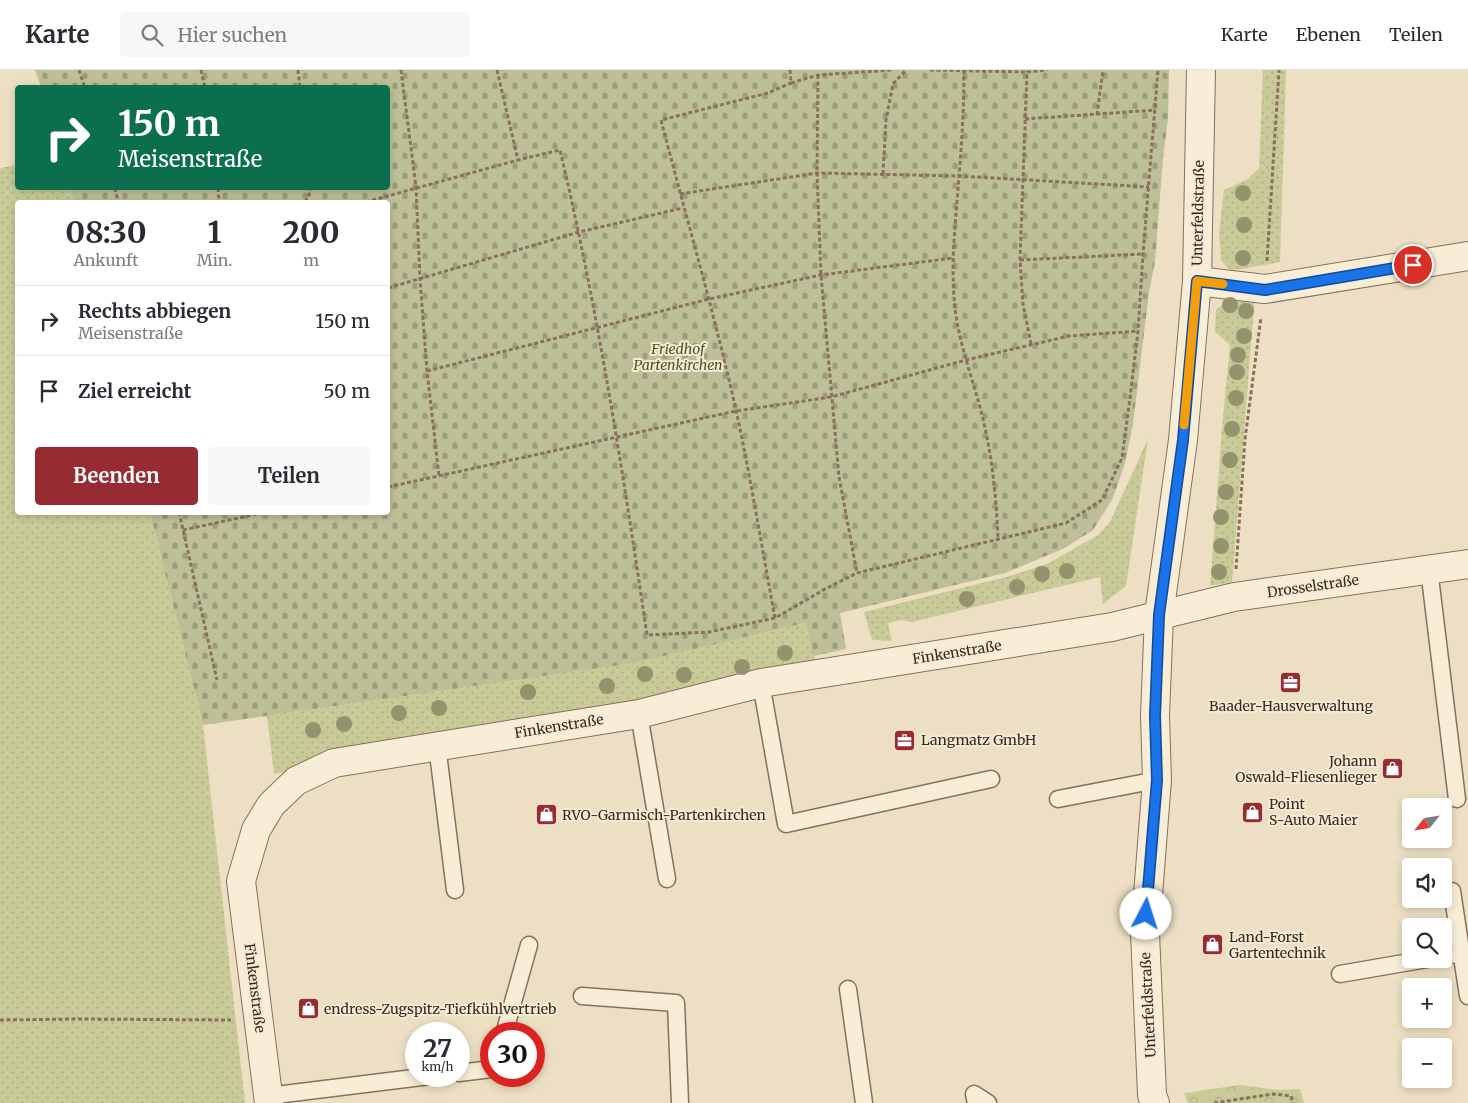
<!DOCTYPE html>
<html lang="de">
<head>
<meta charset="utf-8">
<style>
  :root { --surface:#fff; --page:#f7f7f7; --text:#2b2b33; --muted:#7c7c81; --line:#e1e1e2; --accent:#962b31 }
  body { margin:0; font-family:Merriweather,serif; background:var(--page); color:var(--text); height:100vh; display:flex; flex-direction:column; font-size:19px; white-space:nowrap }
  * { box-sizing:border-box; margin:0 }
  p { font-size:16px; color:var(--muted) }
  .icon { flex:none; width:28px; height:28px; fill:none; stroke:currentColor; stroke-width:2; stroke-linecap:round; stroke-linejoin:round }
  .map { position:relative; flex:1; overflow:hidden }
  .details { position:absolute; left:15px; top:130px; width:375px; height:315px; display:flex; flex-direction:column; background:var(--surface); border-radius:5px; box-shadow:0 2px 8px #0003 }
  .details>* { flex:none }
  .guide { position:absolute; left:15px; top:15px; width:375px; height:105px; border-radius:5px; box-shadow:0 2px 8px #0003; background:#0b6e4f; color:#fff; overflow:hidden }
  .needle { width:32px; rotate:240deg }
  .buttons { position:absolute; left:1402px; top:728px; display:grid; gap:10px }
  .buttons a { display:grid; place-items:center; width:50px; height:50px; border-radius:5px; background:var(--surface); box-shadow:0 2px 8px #0003; font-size:25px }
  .speed { position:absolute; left:405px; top:952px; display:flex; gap:10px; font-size:25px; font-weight:700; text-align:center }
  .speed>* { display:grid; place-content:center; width:65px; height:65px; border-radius:50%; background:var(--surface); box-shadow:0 2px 8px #0003; line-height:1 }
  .speed small { font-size:12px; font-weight:400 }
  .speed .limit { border:8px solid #d22; background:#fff; color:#111 }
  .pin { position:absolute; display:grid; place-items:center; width:42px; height:42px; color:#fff; margin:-21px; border:2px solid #fff; border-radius:50%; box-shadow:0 1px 5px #0007 }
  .me { position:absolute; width:55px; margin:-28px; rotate:5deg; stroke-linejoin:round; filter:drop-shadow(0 0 4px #0008) }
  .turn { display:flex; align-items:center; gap:18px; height:105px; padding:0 20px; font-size:22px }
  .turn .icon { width:65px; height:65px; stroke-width:2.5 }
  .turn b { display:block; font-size:35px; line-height:42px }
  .eta { display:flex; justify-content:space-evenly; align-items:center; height:85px; text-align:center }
  .eta b { font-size:30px; font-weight:700; line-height:35px }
  .primary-button { display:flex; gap:10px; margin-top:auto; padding:10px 20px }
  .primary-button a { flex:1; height:58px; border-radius:5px; background:var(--accent); color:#fff; font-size:20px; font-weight:700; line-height:58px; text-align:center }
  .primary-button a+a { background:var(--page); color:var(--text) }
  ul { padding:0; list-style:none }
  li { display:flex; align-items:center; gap:15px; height:70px; padding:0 20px; border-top:1px solid var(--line) }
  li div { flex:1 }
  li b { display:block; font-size:19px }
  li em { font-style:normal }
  header { display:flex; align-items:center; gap:30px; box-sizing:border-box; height:70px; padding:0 25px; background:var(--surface); border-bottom:1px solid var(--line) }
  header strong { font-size:24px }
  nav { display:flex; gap:28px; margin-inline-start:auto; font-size:18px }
  .search { width:350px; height:45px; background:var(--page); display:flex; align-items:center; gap:12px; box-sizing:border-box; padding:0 18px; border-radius:5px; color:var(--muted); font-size:19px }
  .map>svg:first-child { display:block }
  .grass { fill:url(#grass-dots) }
  .cemetery { fill:url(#cemetery-stones) }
  .park { fill:url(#park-crowns) }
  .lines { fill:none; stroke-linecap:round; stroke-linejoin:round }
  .lane-casing { stroke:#88705a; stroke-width:19 }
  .street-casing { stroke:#88705a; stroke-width:30 }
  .path { stroke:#88705a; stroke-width:3; stroke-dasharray:4 2.5; stroke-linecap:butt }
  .lane { stroke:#f8edd7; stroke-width:16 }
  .street { stroke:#f8edd7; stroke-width:28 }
  .tree { fill:#94936d }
  .route-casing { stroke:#114b97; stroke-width:12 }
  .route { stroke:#1a73e8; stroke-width:9 }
  .slow { stroke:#f59e0b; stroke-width:9 }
  .labels { text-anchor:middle; stroke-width:4; stroke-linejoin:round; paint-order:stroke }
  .street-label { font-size:14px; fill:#38291e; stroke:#f5ead3 }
  .park-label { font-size:14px; font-style:italic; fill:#4b5425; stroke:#f5ead3 }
  .poi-label { font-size:14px; fill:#38291e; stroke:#f5ead3; text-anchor:start }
</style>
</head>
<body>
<header>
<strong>Karte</strong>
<div class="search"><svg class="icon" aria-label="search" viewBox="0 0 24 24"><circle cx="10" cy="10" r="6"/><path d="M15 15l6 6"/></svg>Hier suchen</div>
<nav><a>Karte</a><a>Ebenen</a><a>Teilen</a></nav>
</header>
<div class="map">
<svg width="1468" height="1033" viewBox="0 0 1468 1033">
  <defs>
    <pattern id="grass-dots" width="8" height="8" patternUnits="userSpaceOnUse" patternTransform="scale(1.25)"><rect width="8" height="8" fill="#c8cb98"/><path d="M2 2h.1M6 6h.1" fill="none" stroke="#adae83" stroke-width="1.8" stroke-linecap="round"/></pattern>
    <pattern id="cemetery-stones" width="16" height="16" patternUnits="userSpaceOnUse" patternTransform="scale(1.25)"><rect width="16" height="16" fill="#bdc097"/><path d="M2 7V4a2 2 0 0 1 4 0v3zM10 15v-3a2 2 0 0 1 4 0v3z" fill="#9b9c7b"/></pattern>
    <pattern id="park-crowns" width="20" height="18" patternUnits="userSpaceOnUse" patternTransform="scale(1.25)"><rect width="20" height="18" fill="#c8cb98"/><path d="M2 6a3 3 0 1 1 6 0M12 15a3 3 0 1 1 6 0" fill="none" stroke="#adae83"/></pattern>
  </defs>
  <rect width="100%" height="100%" fill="#eddfc4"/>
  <!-- grass -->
  <g class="grass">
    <path d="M 1263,0 L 1286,0 L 1280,192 L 1241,199 L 1230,200 L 1221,190 L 1219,162 L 1224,120 L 1248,109 L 1259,98 Z"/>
    <path d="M 17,95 L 18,118 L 70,118 L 74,132 L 18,132 L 18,442 L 150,443 L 203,655 L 245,1033 L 0,1033 L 0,98 Z"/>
    <path d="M 1235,226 L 1255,226 L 1232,512 L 1210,516 L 1223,347 L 1230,275 L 1215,262 L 1216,240 L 1226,231 Z"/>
    <path d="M 1148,369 L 1126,516 L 1103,534 L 1100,507 L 912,552 L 901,550 L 888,553 L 892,571 L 872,570 L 864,542 L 1010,506 L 1049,493 L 1098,465 L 1110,452 Z"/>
    <path d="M 805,553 L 817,596 L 274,704 L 267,646 L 635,593 Z"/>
  </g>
  <!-- cemetery -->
  <path class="cemetery" d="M 35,0 L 1169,0 L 1168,49 L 1163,88 L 1155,192 L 1149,222 L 1133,354 L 1125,393 L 1113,428 L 1093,460 L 1065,478 L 1005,503 L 840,543 L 846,579 L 814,586 L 805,553 L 635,593 L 203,655 L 150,443 L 388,442 L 388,132 L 74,132 L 70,118 L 388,118 L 388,18 L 41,17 Z"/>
  <!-- park -->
  <path class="park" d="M 1240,1015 L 1278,1020 L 1300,1019 L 1304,1033 L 1188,1033 L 1184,1023 Z"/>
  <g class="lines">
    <defs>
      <g id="lane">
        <path d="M 1429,499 L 1457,729"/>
        <path d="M 761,613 L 786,754 L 991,709"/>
        <path d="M 639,644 L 667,809"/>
        <path d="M 437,675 L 455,820"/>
        <path d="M 1058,729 L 1157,710"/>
        <path d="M 1452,821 L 1468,926"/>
        <path d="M 1444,886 L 1462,883"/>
        <path d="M 1340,904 L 1427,889"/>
        <path d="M 848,919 L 864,1033"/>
        <path d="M 582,926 L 676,933 L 680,1033"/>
        <path d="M 504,964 L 529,875"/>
        <path d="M 459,1003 L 491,999"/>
        <path d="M 268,1026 L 430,1006"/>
        <path d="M 976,1033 L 974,1024 L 988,1033"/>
      </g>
      <g id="street">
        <path d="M 1197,211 L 1265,219 L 1468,186"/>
        <path d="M 269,1033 L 241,811 L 256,760 L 271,735 L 296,711 L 334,693 L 639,644 L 761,613 L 1112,557 L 1234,527 L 1468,494"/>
        <path d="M 1155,1033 L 1152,1025 L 1145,863 L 1157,710 L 1155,646 L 1159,545 L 1183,370 L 1197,211 L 1201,0"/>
      </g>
    </defs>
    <!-- lane casing -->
    <use href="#lane" class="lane-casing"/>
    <!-- street casing -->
    <use href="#street" class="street-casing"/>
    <!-- path -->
    <g class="path">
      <path d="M 79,0 L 85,18"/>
      <path d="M 201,0 L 205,18"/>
      <path d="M 298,0 L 300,18"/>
      <path d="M 401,0 L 416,117 L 420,209 L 427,301 L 439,406"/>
      <path d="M 497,0 L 518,90 L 560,80 C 598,240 623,403 647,565 L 709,562 L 775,548 L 825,519 L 857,503 L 1066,453 L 1102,430 L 1122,388 L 1130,328 L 1138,261 L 1143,184 L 1158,0"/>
      <path d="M 790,0 L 791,13 L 818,5 L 892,0"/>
      <path d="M 930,0 L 1027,2"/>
      <path d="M 964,0 C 964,35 962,71 959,106 C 956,150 950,194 955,238 C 959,273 972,307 981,341 C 992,383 996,425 998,468"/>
      <path d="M 818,5 L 817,103 L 821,205 L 839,407 L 857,503"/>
      <path d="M 1097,45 L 1103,0"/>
      <path d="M 1025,49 L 1155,40"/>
      <path d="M 883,104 L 886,50 L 893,14 L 906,0"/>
      <path d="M 115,118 L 118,132"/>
      <path d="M 218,118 L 219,132"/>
      <path d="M 680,124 L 817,103 L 959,106 L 1149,117"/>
      <path d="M 305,132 L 311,121 L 310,118"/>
      <path d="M 366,132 L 518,90"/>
      <path d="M 1020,190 L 1143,184"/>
      <path d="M 1267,191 L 1279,0"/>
      <path d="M 388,218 L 579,162 L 683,138"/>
      <path d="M 1031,274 L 1023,234 L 1020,190 L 1027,2 L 1047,0"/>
      <path d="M 427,301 L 709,229 L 821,205 L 953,188"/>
      <path d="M 388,417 L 736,341 L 831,327 L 966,290 L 1069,266 L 1138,261"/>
      <path d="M 179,442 L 217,610"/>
      <path d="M 183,460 L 266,442"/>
      <path d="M 1236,499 L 1245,369 L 1261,247"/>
      <path d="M 775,548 C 762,479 751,409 736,340 C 714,242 686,147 661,50 L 768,23 L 791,13"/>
      <path d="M 0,950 L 78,949 L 231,950"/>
      <path d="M 1214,1033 L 1273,1024 L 1291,1026 L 1293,1033"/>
    </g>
    <!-- lane -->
    <use href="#lane" class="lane"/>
    <!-- street -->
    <use href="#street" class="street"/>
  </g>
  <!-- trees -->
  <g class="tree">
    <circle cx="1243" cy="123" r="8"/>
    <circle cx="1244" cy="155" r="8"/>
    <circle cx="1243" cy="188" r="8"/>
    <circle cx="1230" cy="235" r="8"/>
    <circle cx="1246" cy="241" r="8"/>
    <circle cx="1244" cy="266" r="8"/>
    <circle cx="1238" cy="285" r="8"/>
    <circle cx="1237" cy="302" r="8"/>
    <circle cx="1236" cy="328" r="8"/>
    <circle cx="1232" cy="359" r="8"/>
    <circle cx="1230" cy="390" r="8"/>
    <circle cx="1226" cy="422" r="8"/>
    <circle cx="1221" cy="447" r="8"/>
    <circle cx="1221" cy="476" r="8"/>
    <circle cx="1067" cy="501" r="8"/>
    <circle cx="1219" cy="502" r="8"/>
    <circle cx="1042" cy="504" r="8"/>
    <circle cx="1017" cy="517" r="8"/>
    <circle cx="967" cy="529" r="8"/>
    <circle cx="785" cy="583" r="8"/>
    <circle cx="742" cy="597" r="8"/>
    <circle cx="645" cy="604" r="8"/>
    <circle cx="684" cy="605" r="8"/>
    <circle cx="607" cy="616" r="8"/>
    <circle cx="528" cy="622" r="8"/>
    <circle cx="439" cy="638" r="8"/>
    <circle cx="399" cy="643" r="8"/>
    <circle cx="344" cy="654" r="8"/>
    <circle cx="313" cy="660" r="8"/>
  </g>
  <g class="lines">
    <defs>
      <path id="route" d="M 1146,844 L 1157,710 L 1155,646 L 1159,545 L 1183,370 L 1197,211 L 1265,220 L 1413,195"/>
    </defs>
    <!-- route casing -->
    <use href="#route" class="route-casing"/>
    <!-- route -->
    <use href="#route" class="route"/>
    <!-- slow -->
    <path class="slow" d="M 1184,355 L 1197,211 L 1223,214"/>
  </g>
  <!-- icons -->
  <defs>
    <symbol id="office-square" viewBox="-11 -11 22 22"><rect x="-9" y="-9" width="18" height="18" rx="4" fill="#962b31" stroke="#f5ead3"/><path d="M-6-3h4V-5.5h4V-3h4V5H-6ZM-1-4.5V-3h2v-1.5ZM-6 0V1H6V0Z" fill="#fff"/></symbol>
    <symbol id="shop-square" viewBox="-11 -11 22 22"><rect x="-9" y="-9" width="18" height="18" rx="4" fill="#962b31" stroke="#f5ead3"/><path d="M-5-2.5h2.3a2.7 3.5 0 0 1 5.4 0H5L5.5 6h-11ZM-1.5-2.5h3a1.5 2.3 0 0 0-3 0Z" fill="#fff"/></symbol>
  </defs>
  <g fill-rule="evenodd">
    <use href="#office-square" x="1278" y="600" width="25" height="25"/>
    <use href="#office-square" x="892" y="658" width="25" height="25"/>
    <use href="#shop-square" x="1380" y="686" width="25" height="25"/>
    <use href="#shop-square" x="1240" y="730" width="25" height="25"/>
    <use href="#shop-square" x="534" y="732" width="25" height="25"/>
    <use href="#shop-square" x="1200" y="862" width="25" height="25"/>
    <use href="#shop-square" x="296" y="926" width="25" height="25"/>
  </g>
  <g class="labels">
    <!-- street labels -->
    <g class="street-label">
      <text transform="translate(1198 143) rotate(-89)" y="5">Unterfeldstraße</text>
      <text transform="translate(1313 516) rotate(-8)" y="5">Drosselstraße</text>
      <text transform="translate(957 582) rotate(-9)" y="5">Finkenstraße</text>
      <text transform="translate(559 656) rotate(-9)" y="5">Finkenstraße</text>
      <text transform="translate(255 918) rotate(83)" y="5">Finkenstraße</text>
      <text transform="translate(1148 935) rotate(-93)" y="5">Unterfeldstraße</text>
    </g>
    <!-- park labels -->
    <g class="park-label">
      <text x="678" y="284">Friedhof<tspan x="678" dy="16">Partenkirchen</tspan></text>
    </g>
    <!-- poi labels -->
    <g class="poi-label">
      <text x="1291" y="641" text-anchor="middle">Baader-Hausverwaltung</text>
      <text x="921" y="675">Langmatz GmbH</text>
      <text x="1377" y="696" text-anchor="end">Johann<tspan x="1377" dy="16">Oswald-Fliesenlieger</tspan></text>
      <text x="1269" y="739">Point<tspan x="1269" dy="16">S-Auto Maier</tspan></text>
      <text x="562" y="750">RVO-Garmisch-Partenkirchen</text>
      <text x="1229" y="872">Land-Forst<tspan x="1229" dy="16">Gartentechnik</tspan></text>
      <text x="324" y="944">endress-Zugspitz-Tiefkühlvertrieb</text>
    </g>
  </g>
</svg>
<div class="buttons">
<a><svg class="needle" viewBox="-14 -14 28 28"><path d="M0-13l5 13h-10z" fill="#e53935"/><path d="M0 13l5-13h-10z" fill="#7c7c81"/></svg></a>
<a><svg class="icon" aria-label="sound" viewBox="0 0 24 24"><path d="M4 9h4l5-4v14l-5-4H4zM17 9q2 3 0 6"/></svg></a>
<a><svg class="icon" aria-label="search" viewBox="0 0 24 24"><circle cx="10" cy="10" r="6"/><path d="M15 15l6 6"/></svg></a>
<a>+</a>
<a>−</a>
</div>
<div class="speed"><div>27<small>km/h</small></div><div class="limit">30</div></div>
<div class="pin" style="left:1413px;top:195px;background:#d93025"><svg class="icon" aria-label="arrive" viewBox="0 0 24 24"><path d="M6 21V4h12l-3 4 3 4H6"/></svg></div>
<svg class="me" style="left:1146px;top:844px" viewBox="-20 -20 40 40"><circle r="19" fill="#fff"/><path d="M0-13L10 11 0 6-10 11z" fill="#1a73e8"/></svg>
<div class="guide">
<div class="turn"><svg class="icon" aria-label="right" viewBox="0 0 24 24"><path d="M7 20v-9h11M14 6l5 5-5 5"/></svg><div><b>150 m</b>Meisenstraße</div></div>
</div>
<section class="details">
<div class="eta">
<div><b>08:30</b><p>Ankunft</p></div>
<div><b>1</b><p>Min.</p></div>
<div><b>200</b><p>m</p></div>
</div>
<ul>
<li><svg class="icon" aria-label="right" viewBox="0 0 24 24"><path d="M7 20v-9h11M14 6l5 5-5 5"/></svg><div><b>Rechts abbiegen</b><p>Meisenstraße</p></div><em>150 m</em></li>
<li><svg class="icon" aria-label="arrive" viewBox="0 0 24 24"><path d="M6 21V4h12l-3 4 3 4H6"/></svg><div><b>Ziel erreicht</b></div><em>50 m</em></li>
</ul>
<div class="primary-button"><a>Beenden</a><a>Teilen</a></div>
</section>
</div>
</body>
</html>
